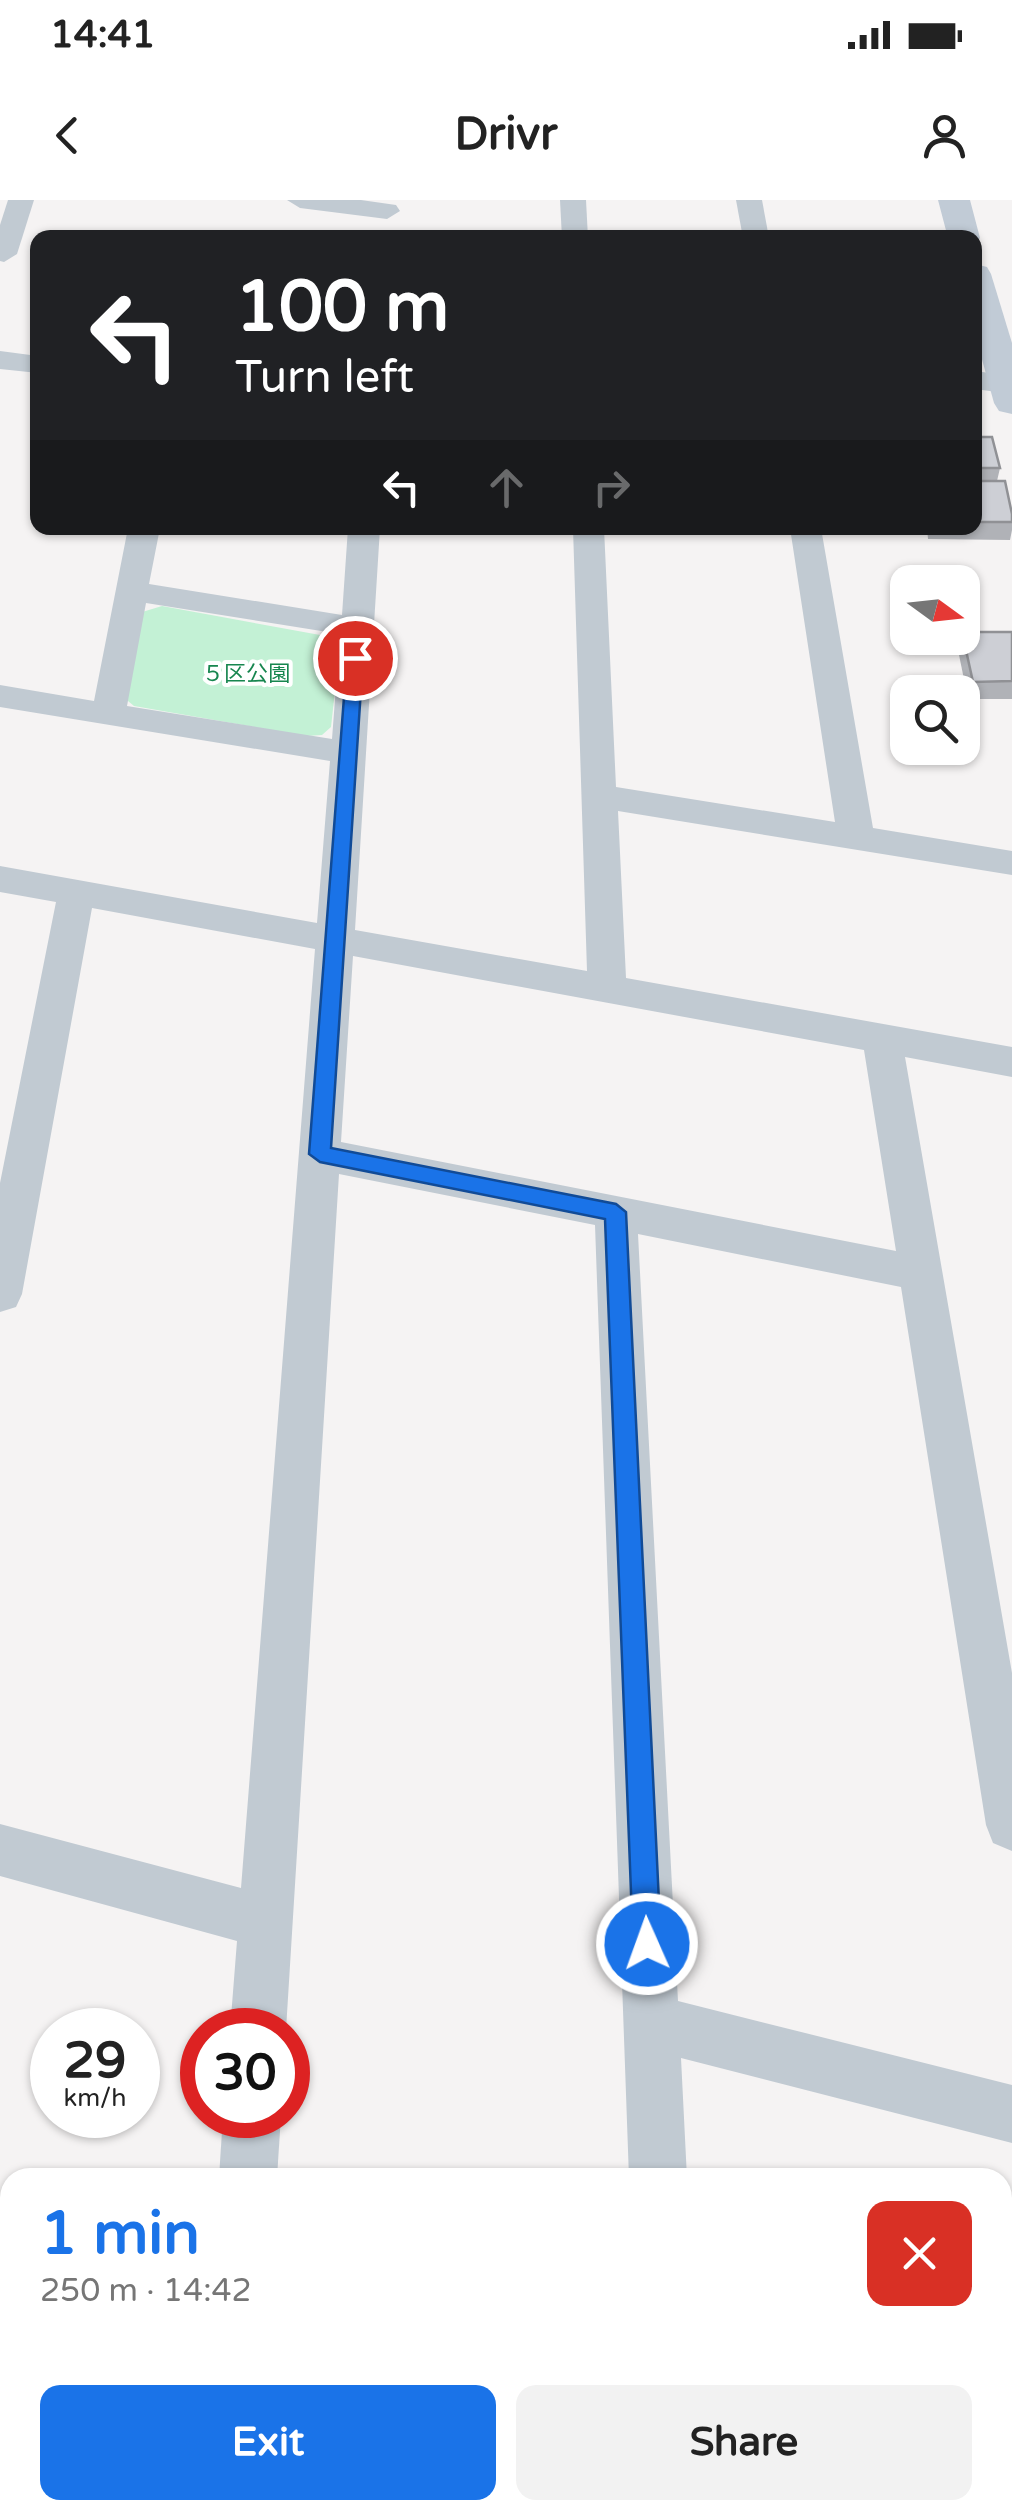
<!DOCTYPE html>
<html lang="en">
<head>
<meta charset="utf-8">
<style>
  :root { --surface:#fff; --page:#f2f2f2; --text:#222; --muted:#767676; --accent:#1a73e8 }
  body { margin:0; font-family:"Varela Round","Noto Sans JP",sans-serif; background:var(--page); color:var(--text); height:100vh; display:flex; flex-direction:column; font-size:38px; white-space:nowrap }
  * { box-sizing:border-box; margin:0 }
  p { font-size:32px; color:var(--muted) }
  .icon { flex:none; width:55px; height:55px; fill:none; stroke:currentColor; stroke-width:2; stroke-linecap:round; stroke-linejoin:round }
  .map { position:relative; flex:1; overflow:hidden }
  .panel { position:absolute; left:0px; top:1968px; width:1012px; height:352px; display:flex; flex-direction:column; background:var(--surface); border-radius:30px 30px 0 0; box-shadow:0 2px 8px #0004 }
  .panel>* { flex:none }
  .guide { position:absolute; left:30px; top:30px; width:952px; height:305px; border-radius:20px; box-shadow:0 2px 8px #0004; background:#202124; color:#fff; overflow:hidden }
  .needle { width:65px; rotate:105deg }
  .buttons { position:absolute; left:890px; top:365px; display:grid; gap:20px }
  .buttons a { display:grid; place-items:center; width:90px; height:90px; border-radius:20px; background:var(--surface); box-shadow:0 2px 8px #0004; font-size:50px }
  .speed { position:absolute; left:30px; top:1808px; display:flex; gap:20px; font-size:50px; font-weight:700; text-align:center }
  .speed>* { display:grid; place-content:center; width:130px; height:130px; border-radius:50%; background:var(--surface); box-shadow:0 2px 8px #0004; line-height:1 }
  .speed small { font-size:25px; font-weight:400 }
  .speed .limit { border:15px solid #d22; background:#fff; color:#111 }
  .pin { position:absolute; display:grid; place-items:center; width:85px; height:85px; color:#fff; margin:-42px; border:5px solid #fff; border-radius:50%; box-shadow:0 2px 10px #0007 }
  .me { position:absolute; width:110px; margin:-55px; rotate:358deg; stroke-linejoin:round; filter:drop-shadow(0 0 8px #0008) }
  .turn { display:flex; align-items:center; gap:35px; height:210px; padding:0 40px; font-size:45px }
  .turn .icon { width:130px; height:130px; stroke-width:2.5 }
  .turn b { display:block; font-size:70px; line-height:85px }
  .lanes { display:flex; align-items:center; height:95px; padding:0 40px; background:#0003; justify-content:center; gap:50px; direction:ltr }
  .lanes .off { opacity:.35 }
  .round { display:grid; place-items:center; flex:none; width:105px; height:105px; border-radius:20px; background:var(--page) }
  .headline { display:flex; align-items:center; justify-content:space-between; height:170px; padding:0 40px }
  h1 { font-size:60px; font-weight:700; line-height:75px; color:var(--accent) }
  .action { display:flex; gap:20px; margin-top:auto; padding:20px 40px }
  .action a { flex:1; height:115px; border-radius:20px; background:var(--accent); color:#fff; font-size:40px; font-weight:700; line-height:115px; text-align:center }
  .action a+a { background:var(--page); color:var(--text) }
  .status { display:flex; justify-content:space-between; align-items:center; height:70px; padding:0 50px; background:var(--surface); direction:ltr }
  .status svg { height:28px; fill:currentColor }
  header { display:flex; justify-content:space-between; align-items:center; height:130px; padding:0 40px; background:var(--surface); font-size:45px; font-weight:700 }
  .map>svg:first-child { display:block }
  .green { fill:#c3f1d5 }
  .lines { fill:none; stroke-linecap:round; stroke-linejoin:round }
  .street { fill:#c1cad2; fill-rule:evenodd }
  .secondary { fill:#c1cbd6; fill-rule:evenodd }
  .wall { fill:#b0b2b7 }
  .building { fill:#cdcfd5; stroke:#909195; stroke-width:2.5 }
  .route { fill:#1a73e8; stroke:#114b97; stroke-width:2.5 }
  .labels { text-anchor:middle; stroke-width:8; stroke-linejoin:round; paint-order:stroke }
  .far-park-label { font-size:22px; fill:#17864f; stroke:#fff }
</style>
</head>
<body>
<div class="status"><b>14:41</b><svg viewBox="0 0 49 12"><path d="M0 12V9h3v3zM5 12V6h3v6zM10 12V3h3v9zM15 12V0h3v12zM26 1h20v11H26zM47 4h2v5h-2z"/></svg></div>
<header><svg class="icon" aria-label="back" viewBox="0 0 24 24"><path d="M15 5l-7 7 7 7"/></svg>Drivr<svg class="icon" aria-label="person" viewBox="0 0 24 24"><circle cx="12" cy="8" r="4"/><path d="M4 21q1-7 8-7t8 7"/></svg></header>
<div class="map">
<svg width="1012" height="2319" viewBox="0 0 1012 2319">
  <rect width="100%" height="100%" fill="#f5f3f3"/>
  <!-- green -->
  <path class="green" d="M 162,406 L 331,437 L 340,445 L 331,527 L 322,535 L 306,536 L 134,506 L 122,496 L 139,413 Z"/>
  <g class="lines">
    <!-- street -->
    <g class="street">
      <path d="M 8,0 L 34,0 L 17,54 L 4,62 L 0,61 L 0,25 Z"/>
      <path d="M 287,0 L 361,0 L 396,5 L 400,11 L 387,19 L 300,8 Z"/>
      <path d="M 560,0 L 586,0 L 588,38 L 562,38 Z"/>
      <path d="M 736,0 L 762,0 L 769,38 L 743,38 Z"/>
      <path d="M 0,151 L 38,156 L 38,173 L 0,169 Z"/>
      <path d="M 975,171 L 1012,176 L 1012,194 L 975,189 Z"/>
      <path d="M 128,328 L 160,328 L 149,384 L 342,415 L 348,328 L 380,328 L 355,730 L 587,771 L 573,328 L 604,328 L 616,587 L 835,622 L 790,328 L 821,328 L 873,628 L 1012,651 L 1012,675 L 618,611 L 626,778 L 1012,847 L 1012,877 L 905,857 L 1012,1473 L 1012,1651 L 993,1643 L 986,1625 L 901,1087 L 638,1034 L 678,1801 L 1012,1885 L 1012,1943 L 681,1858 L 687,1978 L 629,1978 L 595,1025 L 339,974 L 286,1830 L 230,1830 L 237,1741 L 0,1676 L 0,1624 L 241,1688 L 315,749 L 92,708 L 22,1094 L 16,1107 L 0,1112 L 0,983 L 56,702 L 0,692 L 0,666 L 317,723 L 330,561 L 0,507 L 0,485 L 94,501 ZM 146,403 L 340,434 L 332,539 L 127,506 ZM 353,756 L 864,850 L 896,1051 L 341,942 Z"/>
      <path d="M 223,1915 L 281,1915 L 277,1978 L 219,1978 Z"/>
      <path d="M 0,2059 L 10,2062 L 10,2122 L 0,2119 Z"/>
      <rect x="192" y="2310" width="64" height="9"/>
      <rect x="413" y="2310" width="64" height="9"/>
      <path d="M 640,2310 L 704,2310 L 705,2319 L 641,2319 Z"/>
      <path d="M 717,2310 L 807,2310 L 811,2319 L 721,2319 Z"/>
    </g>
    <!-- secondary -->
    <g class="secondary">
      <path d="M 938,0 L 970,0 L 980,38 L 975,45 L 975,38 L 948,38 Z"/>
      <path d="M 975,64 L 987,67 L 991,74 L 1012,143 L 1012,214 L 999,211 L 994,203 L 975,134 Z"/>
    </g>
  </g>
  <!-- wall -->
  <g class="wall">
    <path d="M 975,237 L 1000,268 L 997,281 L 1012,314 L 1012,330 L 1010,340 L 928,339 L 927,328 L 975,328 Z"/>
    <path d="M 1012,432 L 1012,499 L 968,499 L 958,450 L 961,438 Z"/>
  </g>
  <!-- building -->
  <g class="building">
    <path d="M 975,237 L 992,237 L 1000,268 L 975,268 Z"/>
    <path d="M 975,281 L 1005,281 L 1012,314 L 1012,322 L 975,322 Z"/>
    <path d="M 962,432 L 1012,432 L 1012,481 L 973,482 Z"/>
  </g>
  <!-- route -->
  <path class="route" d="M 355,453 L 363,458 L 331,948 L 616,1004 L 626,1012 L 661,1744 L 657,1754 L 647,1758 L 637,1754 L 633,1744 L 605,1019 L 320,962 L 309,954 L 347,458 Z"/>
  <g class="labels">
    <!-- far-park labels -->
    <g class="far-park-label">
      <text x="246" y="481">５区公園</text>
    </g>
  </g>
</svg>
<div class="buttons">
<a><svg class="needle" viewBox="-14 -14 28 28"><path d="M0-13l5 13h-10z" fill="#e53935"/><path d="M0 13l5-13h-10z" fill="#767676"/></svg></a>
<a><svg class="icon" aria-label="search" viewBox="0 0 24 24"><circle cx="10" cy="10" r="6"/><path d="M15 15l6 6"/></svg></a>
</div>
<div class="speed"><div>29<small>km/h</small></div><div class="limit">30</div></div>
<div class="pin" style="left:355px;top:458px;background:#d93025"><svg class="icon" aria-label="arrive" viewBox="0 0 24 24"><path d="M6 21V4h12l-3 4 3 4H6"/></svg></div>
<svg class="me" style="left:647px;top:1744px" viewBox="-20 -20 40 40"><circle r="17" fill="#1a73e8" stroke="#fff" stroke-width="3"/><path d="M0-11L8 9 0 5-8 9z" fill="#fff"/></svg>
<div class="guide">
<div class="turn"><svg class="icon" aria-label="left" viewBox="0 0 24 24"><path d="M17 20v-9H6M10 6l-5 5 5 5"/></svg><div><b>100 m</b>Turn left</div></div>
<div class="lanes"><svg class="icon" aria-label="left" viewBox="0 0 24 24"><path d="M17 20v-9H6M10 6l-5 5 5 5"/></svg><svg class="icon off" aria-label="ahead" viewBox="0 0 24 24"><path d="M12 20V5M6 11l6-6 6 6"/></svg><svg class="icon off" aria-label="right" viewBox="0 0 24 24"><path d="M7 20v-9h11M14 6l5 5-5 5"/></svg></div>
</div>
<section class="panel">
<div class="headline"><div><h1>1 min</h1><p>250 m · 14:42</p></div><a class="round" style="background:#d93025;color:#fff"><svg class="icon" aria-label="close" viewBox="0 0 24 24"><path d="M6 6l12 12M18 6L6 18"/></svg></a></div>
<div class="action"><a>Exit</a><a>Share</a></div>
</section>
</div>
</body>
</html>
